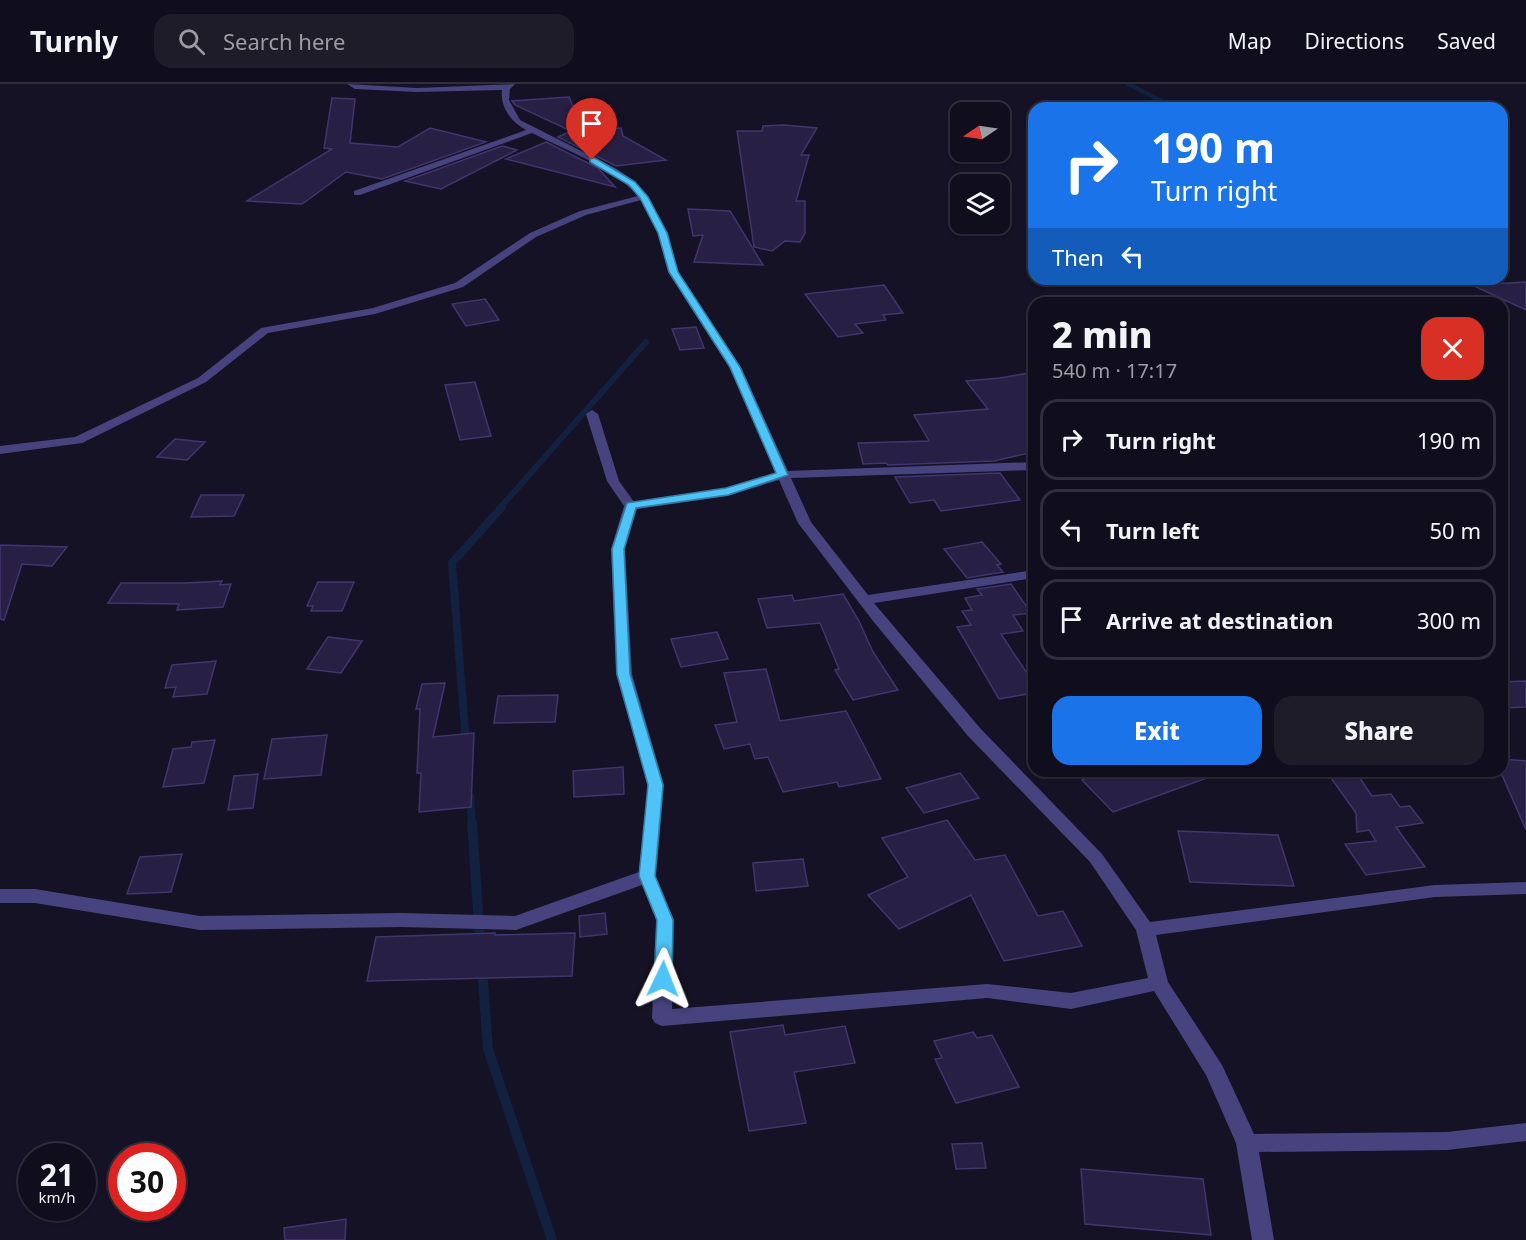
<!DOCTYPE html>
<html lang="en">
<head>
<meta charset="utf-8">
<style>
  :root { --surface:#100e1c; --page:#1e1c29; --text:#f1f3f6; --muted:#9c9ca3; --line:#302e3b; --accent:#1a73e8 }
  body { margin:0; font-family:"Noto Sans",sans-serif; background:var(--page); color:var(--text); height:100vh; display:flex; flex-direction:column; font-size:22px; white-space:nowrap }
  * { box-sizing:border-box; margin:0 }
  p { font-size:20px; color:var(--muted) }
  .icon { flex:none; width:33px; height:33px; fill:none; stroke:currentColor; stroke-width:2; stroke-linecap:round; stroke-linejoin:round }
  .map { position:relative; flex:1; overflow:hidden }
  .details { position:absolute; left:1028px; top:213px; width:480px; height:480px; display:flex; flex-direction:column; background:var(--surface); border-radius:18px; box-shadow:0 2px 4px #0004,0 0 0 2px var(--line) }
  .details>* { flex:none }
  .guide { position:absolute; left:1028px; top:18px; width:480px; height:183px; border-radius:18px; box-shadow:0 2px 4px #0004,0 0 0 2px var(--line); background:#1a73e8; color:#fff; overflow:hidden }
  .needle { width:39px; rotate:257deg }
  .fabs { position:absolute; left:950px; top:18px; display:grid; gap:12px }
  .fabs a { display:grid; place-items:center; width:60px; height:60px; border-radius:12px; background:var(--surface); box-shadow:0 2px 4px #0004,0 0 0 2px var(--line); font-size:30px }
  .speed { position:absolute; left:18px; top:1059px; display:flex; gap:12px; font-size:30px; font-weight:700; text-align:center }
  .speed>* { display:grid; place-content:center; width:78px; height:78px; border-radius:50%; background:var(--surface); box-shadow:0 2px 4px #0004,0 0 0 2px var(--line); line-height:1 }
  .speed small { font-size:15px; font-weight:400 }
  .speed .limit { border:9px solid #d22; background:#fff; color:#111 }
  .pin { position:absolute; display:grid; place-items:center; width:51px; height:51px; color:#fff; margin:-62px -26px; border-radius:50% 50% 50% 0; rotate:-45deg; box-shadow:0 0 6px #0007 }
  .pin .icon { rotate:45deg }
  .me { position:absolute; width:66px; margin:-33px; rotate:2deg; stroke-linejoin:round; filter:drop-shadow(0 0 4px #0008) }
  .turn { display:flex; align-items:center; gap:21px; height:126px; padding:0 24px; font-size:27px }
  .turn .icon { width:78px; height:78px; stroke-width:2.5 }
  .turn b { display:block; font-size:42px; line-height:51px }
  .then { display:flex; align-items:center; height:57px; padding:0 24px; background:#0003; gap:12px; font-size:22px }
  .round { display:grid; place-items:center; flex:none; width:63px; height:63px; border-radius:18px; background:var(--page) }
  .head { display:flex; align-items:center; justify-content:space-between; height:102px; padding:0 24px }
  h1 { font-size:36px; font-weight:800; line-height:45px }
  .primary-button { display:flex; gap:12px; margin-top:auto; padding:12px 24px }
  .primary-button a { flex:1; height:69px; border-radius:18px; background:var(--accent); color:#fff; font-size:24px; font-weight:800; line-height:69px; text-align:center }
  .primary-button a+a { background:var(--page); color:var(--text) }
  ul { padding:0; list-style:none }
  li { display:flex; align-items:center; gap:18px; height:81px; margin:0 12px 9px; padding:0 12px; border:3px solid var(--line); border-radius:18px }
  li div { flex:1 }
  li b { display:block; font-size:22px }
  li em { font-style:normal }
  header { display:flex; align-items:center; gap:36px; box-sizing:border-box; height:84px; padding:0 30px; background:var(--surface); border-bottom:2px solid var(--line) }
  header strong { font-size:28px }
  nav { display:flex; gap:33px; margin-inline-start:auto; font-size:21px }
  .search { width:420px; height:54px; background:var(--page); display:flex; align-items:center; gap:15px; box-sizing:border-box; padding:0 21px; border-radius:18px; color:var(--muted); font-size:22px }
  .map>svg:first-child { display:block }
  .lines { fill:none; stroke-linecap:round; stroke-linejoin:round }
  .stream-far3 { stroke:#11213f; stroke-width:4.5 }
  .stream-far2 { stroke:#11213f; stroke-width:6 }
  .stream-far1 { stroke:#11213f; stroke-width:8 }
  .stream { stroke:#11213f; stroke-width:10 }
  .building { fill:#282044; stroke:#41356d; stroke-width:1.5 }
  .minor { fill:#46437e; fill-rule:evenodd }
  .route { fill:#4fc3f7; stroke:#337fa1; stroke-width:1.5 }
</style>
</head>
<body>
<header>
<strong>Turnly</strong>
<div class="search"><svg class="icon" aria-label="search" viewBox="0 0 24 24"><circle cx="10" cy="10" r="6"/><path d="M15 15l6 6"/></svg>Search here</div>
<nav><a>Map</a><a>Directions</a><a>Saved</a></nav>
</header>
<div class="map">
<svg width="1526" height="1156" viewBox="0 0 1526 1156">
  <rect width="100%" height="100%" fill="#161225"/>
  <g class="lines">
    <!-- stream-far3 -->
    <path class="stream-far3" d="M 1128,0 L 1175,24"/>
    <!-- stream-far2 -->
    <g class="stream-far2">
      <path d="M 1489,195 L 1506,205"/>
      <path d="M 500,424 L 646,258"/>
    </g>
    <!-- stream-far1 -->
    <g class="stream-far1">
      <path d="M 466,660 L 452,479 L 502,423"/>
      <path d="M 470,713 L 472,740"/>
    </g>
    <!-- stream -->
    <g class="stream">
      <path d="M 472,739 L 480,857"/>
      <path d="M 482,884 L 488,965 L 552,1156"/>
    </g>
  </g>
  <!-- building -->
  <g class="building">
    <path d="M 569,13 L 582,43 L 598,38 L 610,45 L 621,44 L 623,52 L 666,76 L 616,82 L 558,53 L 571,47 L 515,21 L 512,17 Z"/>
    <path d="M 332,14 L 355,15 L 350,59 L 398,63 L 430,44 L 486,58 L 382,95 L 346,88 L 302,120 L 247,117 L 332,65 L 324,64 Z"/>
    <path d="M 784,41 L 817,44 L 801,71 L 809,71 L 796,117 L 805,117 L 805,149 L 800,158 L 785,157 L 772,167 L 754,163 L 737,47 L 762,47 L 763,42 Z"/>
    <path d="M 546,58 L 598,84 L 615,103 L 506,75 Z"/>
    <path d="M 502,62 L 517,66 L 441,105 L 405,97 Z"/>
    <path d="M 688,125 L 730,127 L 763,181 L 694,178 L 703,151 L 693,152 Z"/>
    <path d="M 1526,198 L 1526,226 L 1472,201 Z"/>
    <path d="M 884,201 L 903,229 L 883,231 L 886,236 L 855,240 L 863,249 L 838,253 L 805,210 Z"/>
    <path d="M 485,215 L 499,236 L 466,242 L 452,220 Z"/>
    <path d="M 696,243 L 704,264 L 680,266 L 672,245 Z"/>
    <path d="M 1034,288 L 1034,368 L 994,377 L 888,381 L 886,379 L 863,380 L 858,359 L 929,357 L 914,331 L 988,325 L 966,297 L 1000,294 Z"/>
    <path d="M 475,298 L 491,352 L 460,356 L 445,301 Z"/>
    <path d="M 175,355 L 205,358 L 187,376 L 157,373 Z"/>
    <path d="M 1000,389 L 1020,416 L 941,427 L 934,416 L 910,419 L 895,393 Z"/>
    <path d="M 201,411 L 244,411 L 234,432 L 191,433 Z"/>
    <path d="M 982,458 L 1001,480 L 997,481 L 1003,488 L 967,494 L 944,465 Z"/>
    <path d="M 0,461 L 67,463 L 52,482 L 22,480 L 4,536 L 0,535 Z"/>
    <path d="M 222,497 L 220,501 L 231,500 L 223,523 L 177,526 L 179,520 L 108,519 L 121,499 L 186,499 Z"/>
    <path d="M 318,498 L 354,498 L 342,527 L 311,527 L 313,522 L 307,522 Z"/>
    <path d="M 1011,500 L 1031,529 L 1013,531 L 1023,547 L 1001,550 L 1034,600 L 1034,609 L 999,615 L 957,543 L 971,541 L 962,527 L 972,526 L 965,514 L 982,511 L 977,505 Z"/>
    <path d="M 843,510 L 859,537 L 873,568 L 898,606 L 853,616 L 835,586 L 839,585 L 820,539 L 767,544 L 758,515 L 792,511 L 794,517 Z"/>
    <path d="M 717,548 L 728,575 L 681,583 L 671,555 Z"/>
    <path d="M 328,553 L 362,557 L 341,589 L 307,585 Z"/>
    <path d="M 216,577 L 207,610 L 173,613 L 176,603 L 165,604 L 172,581 Z"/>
    <path d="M 766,585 L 780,637 L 846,627 L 881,695 L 839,703 L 837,698 L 783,708 L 768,673 L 755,675 L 750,660 L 724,665 L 715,641 L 737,638 L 724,589 Z"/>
    <path d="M 1526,597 L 1526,623 L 1502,624 L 1502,598 Z"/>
    <path d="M 445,599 L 433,653 L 474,649 L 471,723 L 419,728 L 421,689 L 417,689 L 420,625 L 416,625 L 422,600 Z"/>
    <path d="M 558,611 L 555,638 L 494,639 L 498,612 Z"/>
    <path d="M 327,651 L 321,691 L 264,695 L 272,655 Z"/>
    <path d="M 215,656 L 204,699 L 163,703 L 173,665 L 191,663 L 192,658 Z"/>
    <path d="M 1502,675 L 1526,677 L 1526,746 L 1502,691 Z"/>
    <path d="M 623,683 L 624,710 L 574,713 L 573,687 Z"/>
    <path d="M 1109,687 L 1218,687 L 1218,690 L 1113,728 L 1082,696 Z"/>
    <path d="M 1326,687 L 1355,687 L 1372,712 L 1391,710 L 1400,723 L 1410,722 L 1423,739 L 1396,743 L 1425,783 L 1366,791 L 1345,760 L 1376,757 L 1369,746 L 1357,748 L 1356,729 Z"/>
    <path d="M 960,689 L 979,714 L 924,729 L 906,704 Z"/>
    <path d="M 258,690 L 253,724 L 228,726 L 234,692 Z"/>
    <path d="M 947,736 L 975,776 L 1005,771 L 1038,832 L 1063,827 L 1082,862 L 1004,877 L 971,811 L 899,845 L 868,811 L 908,793 L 882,754 Z"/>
    <path d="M 1178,747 L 1278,751 L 1294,802 L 1190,798 Z"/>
    <path d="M 182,770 L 171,808 L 127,810 L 140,773 Z"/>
    <path d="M 803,775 L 808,802 L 756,807 L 753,779 Z"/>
    <path d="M 605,829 L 607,850 L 580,853 L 579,832 Z"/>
    <path d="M 495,849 L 495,851 L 575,849 L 572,892 L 367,897 L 376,853 Z"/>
    <path d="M 783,941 L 785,951 L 845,942 L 855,979 L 794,988 L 806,1039 L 749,1047 L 730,948 Z"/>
    <path d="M 973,948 L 977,954 L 992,951 L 1019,1003 L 956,1019 L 935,975 L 942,974 L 934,957 Z"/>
    <path d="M 982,1059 L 986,1084 L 956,1085 L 952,1060 Z"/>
    <path d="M 1081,1085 L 1203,1095 L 1211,1151 L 1085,1140 Z"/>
    <path d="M 346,1135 L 345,1156 L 285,1156 L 284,1144 Z"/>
  </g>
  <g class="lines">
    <!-- minor -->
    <path class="minor" d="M 347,0 L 417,4 L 515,0 L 510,5 L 509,16 L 520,36 L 615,84 L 635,97 L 647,111 L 668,149 L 678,188 L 741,283 L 788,387 L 1034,378 L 1034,386 L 791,394 L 811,438 L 868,511 L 1034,486 L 1034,494 L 874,519 L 980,644 L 1102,770 L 1150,838 L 1435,801 L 1526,798 L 1526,810 L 1435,813 L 1156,851 L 1168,898 L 1222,981 L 1254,1050 L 1447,1048 L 1526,1039 L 1526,1057 L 1447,1066 L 1259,1068 L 1274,1156 L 1252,1156 L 1236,1059 L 1206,991 L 1154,907 L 1071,925 L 987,914 L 662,942 L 655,939 L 652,934 L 656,836 L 642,801 L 516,846 L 401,843 L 200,846 L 35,819 L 0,819 L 0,805 L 35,805 L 200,832 L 401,829 L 515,832 L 639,788 L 648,701 L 616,590 L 611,465 L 624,422 L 607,397 L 586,330 L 592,326 L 598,330 L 619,397 L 634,418 L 726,404 L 776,389 L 729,283 L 668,188 L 658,149 L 641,116 L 586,131 L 536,153 L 463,203 L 375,230 L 268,249 L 206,298 L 82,359 L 0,370 L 0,362 L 75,353 L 198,294 L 261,244 L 373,224 L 455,199 L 530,149 L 580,127 L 638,112 C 612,82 567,67 532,49 L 360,111 L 354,111 L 354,107 L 526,46 C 511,38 500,23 502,6 L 417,8 L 355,5 ZM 779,396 L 798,439 L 873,537 L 968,652 L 1090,778 L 1136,846 L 1148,894 L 1071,909 L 987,900 L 672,925 L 674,836 L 656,792 L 664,701 L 632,590 L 625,465 L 637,425 L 728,412 Z"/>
  </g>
  <!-- route -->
  <path class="route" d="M 590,74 L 595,74 L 635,98 L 648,113 L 667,149 L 678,188 L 740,283 L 788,391 L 728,411 L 636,424 L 624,465 L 630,590 L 663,701 L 655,792 L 673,836 L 672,895 L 669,900 L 663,902 L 657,900 L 654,895 L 657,836 L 639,792 L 648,701 L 617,590 L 612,465 L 627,419 L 726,404 L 776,389 L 730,283 L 669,188 L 658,149 L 640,114 L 629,101 L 590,78 Z"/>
</svg>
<div class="fabs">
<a><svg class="needle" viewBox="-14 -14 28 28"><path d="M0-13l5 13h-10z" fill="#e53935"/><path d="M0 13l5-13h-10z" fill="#9c9ca3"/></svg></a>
<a><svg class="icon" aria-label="layers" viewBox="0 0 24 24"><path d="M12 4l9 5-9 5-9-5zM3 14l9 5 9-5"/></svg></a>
</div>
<div class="speed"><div>21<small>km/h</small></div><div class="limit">30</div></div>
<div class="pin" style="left:592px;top:76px;background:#d93025"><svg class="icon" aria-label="arrive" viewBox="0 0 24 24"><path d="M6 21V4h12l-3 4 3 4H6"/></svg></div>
<svg class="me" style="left:663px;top:895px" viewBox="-20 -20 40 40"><path d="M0-17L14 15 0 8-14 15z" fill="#4fc3f7" stroke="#fff" stroke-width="4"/></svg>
<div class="guide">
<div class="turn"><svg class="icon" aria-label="right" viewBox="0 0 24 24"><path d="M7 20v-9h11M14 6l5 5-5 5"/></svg><div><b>190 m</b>Turn right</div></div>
<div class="then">Then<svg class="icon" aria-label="left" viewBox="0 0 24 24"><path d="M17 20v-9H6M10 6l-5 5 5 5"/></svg></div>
</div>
<section class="details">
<div class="head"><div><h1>2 min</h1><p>540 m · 17:17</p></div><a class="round" style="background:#d93025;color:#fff"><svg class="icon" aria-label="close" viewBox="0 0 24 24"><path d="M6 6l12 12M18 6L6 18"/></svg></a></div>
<ul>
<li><svg class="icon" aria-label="right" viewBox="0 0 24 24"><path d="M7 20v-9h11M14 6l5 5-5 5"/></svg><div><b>Turn right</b></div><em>190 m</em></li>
<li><svg class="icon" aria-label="left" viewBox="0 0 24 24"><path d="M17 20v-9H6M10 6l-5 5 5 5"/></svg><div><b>Turn left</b></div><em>50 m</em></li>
<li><svg class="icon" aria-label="arrive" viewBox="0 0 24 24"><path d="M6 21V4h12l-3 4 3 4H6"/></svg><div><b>Arrive at destination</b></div><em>300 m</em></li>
</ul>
<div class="primary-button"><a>Exit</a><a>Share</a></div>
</section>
</div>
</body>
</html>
